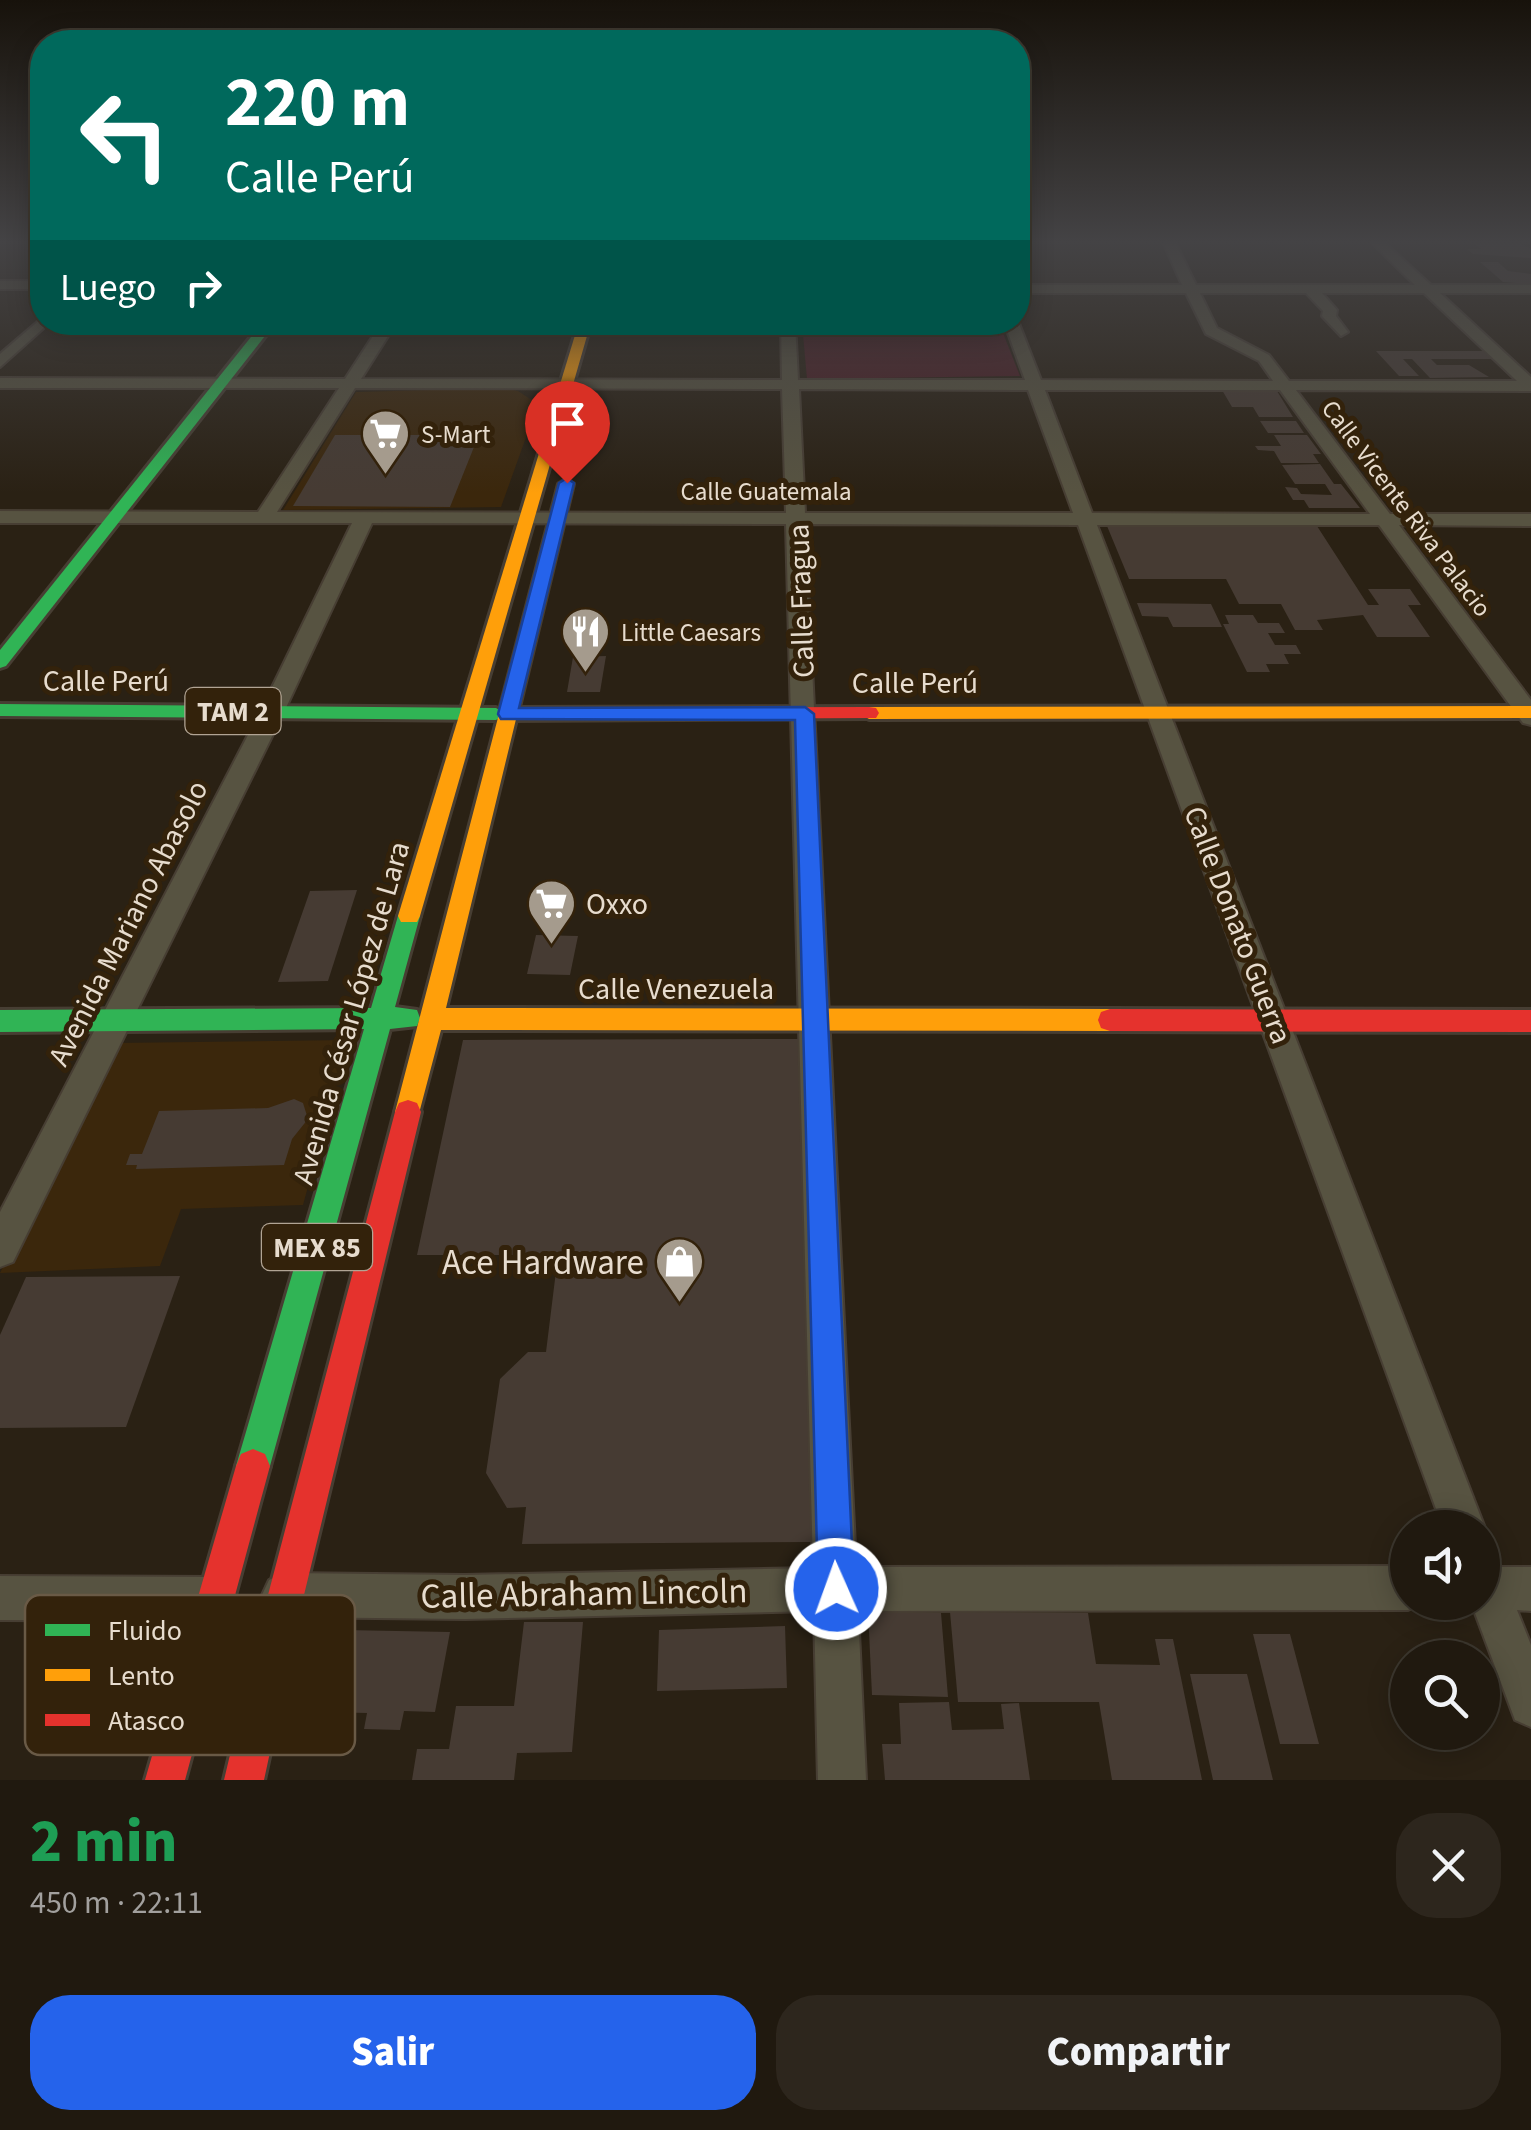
<!DOCTYPE html>
<html lang="es">
<head>
<meta charset="utf-8">
<style>
  :root { --surface:#20190f; --page:#2d261d; --text:#f1f3f6; --muted:#a2a09e; --line:#3d382f; --accent:#2563eb }
  body { margin:0; font-family:"Source Sans 3",sans-serif; background:var(--page); color:var(--text); height:100vh; display:flex; flex-direction:column; font-size:38px; white-space:nowrap }
  * { box-sizing:border-box; margin:0 }
  p { font-size:32px; color:var(--muted) }
  .icon { flex:none; width:55px; height:55px; fill:none; stroke:currentColor; stroke-width:2; stroke-linecap:round; stroke-linejoin:round }
  .map { position:relative; height:1780px; overflow:hidden }
  .drawer { display:flex; flex-direction:column; background:var(--surface); flex:1 }
  .drawer>* { flex:none }
  .top-card { position:absolute; left:30px; top:30px; width:1000px; height:305px; border-radius:40px; box-shadow:0 5px 25px #0003,0 0 0 2px var(--line); background:#00695c; color:#fff; overflow:hidden }
  .buttons { position:absolute; left:1390px; top:1510px; display:grid; gap:20px }
  .buttons a { display:grid; place-items:center; width:110px; height:110px; border-radius:50%; background:var(--surface); box-shadow:0 5px 25px #0003,0 0 0 2px var(--line); font-size:50px }
  .pin { position:absolute; display:grid; place-items:center; width:85px; height:85px; color:#fff; margin:-102px -42px; border-radius:50% 50% 50% 0; rotate:-45deg; box-shadow:0 0 10px #0007 }
  .pin .icon { rotate:45deg }
  .me { position:absolute; width:110px; margin:-55px; rotate:358deg; stroke-linejoin:round; filter:drop-shadow(0 0 8px #0008) }
  .turn { display:flex; align-items:center; gap:35px; height:210px; padding:0 30px; font-size:45px }
  .turn .icon { width:130px; height:130px; stroke-width:2.5 }
  .turn b { display:block; font-size:70px; line-height:85px }
  .then { display:flex; align-items:center; height:95px; padding:0 30px; background:#0003; gap:20px; font-size:38px }
  .round { display:grid; place-items:center; flex:none; width:105px; height:105px; border-radius:40px; background:var(--page) }
  .overview { display:flex; align-items:center; justify-content:space-between; height:170px; padding:0 30px }
  h1 { font-size:60px; font-weight:800; line-height:75px; color:#1e9e55 }
  .button { display:flex; gap:20px; margin-top:auto; padding:20px 30px }
  .button a { flex:1; height:115px; border-radius:40px; background:var(--accent); color:#fff; font-size:40px; font-weight:800; line-height:115px; text-align:center }
  .button a+a { background:var(--page); color:var(--text) }
  .map>svg:first-child { display:block }
  .built { fill:#3b270c }
  .green { fill:#4a1e24 }
  .building { fill:#463b33 }
  .lines { fill:none; stroke-linecap:round; stroke-linejoin:round }
  .street-casing { stroke:#473e33; stroke-width:4 }
  .fast-casing { stroke:#473e33; stroke-width:6 }
  .slow-casing { stroke:#473e33; stroke-width:6 }
  .jam-casing { stroke:#473e33; stroke-width:6 }
  .street { fill:#575341; fill-rule:evenodd }
  .fast { fill:#30b455; fill-rule:evenodd }
  .slow { fill:#ff9f0a; fill-rule:evenodd }
  .jam { fill:#e5322d; fill-rule:evenodd }
  .route { fill:#2563eb; stroke:#184099; stroke-width:2.5 }
  .labels { text-anchor:middle; stroke-width:10; stroke-linejoin:round; paint-order:stroke }
  .far-poi-label { font-size:25px; fill:#e7dcce; stroke:#33220b; text-anchor:start }
  .far-street-label { font-size:25px; fill:#e7dcce; stroke:#33220b }
  .shield { fill:#33220b; stroke:#b1a494; stroke-width:2.5 }
  .shield-label { font-size:28px; font-weight:bold; fill:#e7dcce }
  .street-label { font-size:30px; fill:#e7dcce; stroke:#33220b }
  .poi-label { font-size:30px; fill:#e7dcce; stroke:#33220b; text-anchor:start }
  .near-poi-label { font-size:35px; fill:#e7dcce; stroke:#33220b; text-anchor:end }
  .near-street-label { font-size:35px; fill:#e7dcce; stroke:#33220b }
  .key { fill:#33220b; stroke:#695a46; stroke-width:2.5 }
  .key-label { font-size:28px; fill:#e7dcce }
</style>
</head>
<body>
<div class="map">
<svg width="1531" height="1780" viewBox="0 0 1531 1780">
  <rect width="100%" height="100%" fill="#2a2114"/>
  <!-- built -->
  <g class="built">
    <path d="M 504,388 L 518,391 L 538,404 L 501,507 L 283,510 L 356,392 Z"/>
    <path d="M 348,1040 L 303,1205 L 181,1209 L 160,1266 L 0,1273 L 116,1043 Z"/>
  </g>
  <!-- green -->
  <path class="green" d="M 802,323 L 999,323 L 1020,376 L 807,379 Z"/>
  <!-- building -->
  <g class="building">
    <path d="M 1475,244 L 1522,244 L 1531,249 L 1531,258 L 1473,254 L 1467,249 L 1481,249 Z"/>
    <path d="M 1480,262 L 1498,262 L 1508,271 L 1531,274 L 1531,284 L 1503,282 Z"/>
    <path d="M 1376,351 L 1485,351 L 1493,359 L 1431,359 L 1437,365 L 1469,365 L 1489,377 L 1430,378 L 1412,359 L 1403,359 L 1419,376 L 1399,376 Z"/>
    <path d="M 1222,390 L 1277,391 L 1293,417 L 1259,417 L 1253,407 L 1232,407 Z"/>
    <path d="M 1260,421 L 1296,421 L 1304,433 L 1268,433 Z"/>
    <path d="M 335,435 L 454,435 L 474,447 L 450,507 L 293,506 Z"/>
    <path d="M 1274,435 L 1307,435 L 1321,454 L 1313,454 L 1319,463 L 1281,463 L 1274,451 L 1258,450 L 1255,446 L 1281,446 Z"/>
    <path d="M 1320,464 L 1334,484 L 1341,484 L 1360,508 L 1309,508 L 1304,500 L 1293,500 L 1285,487 L 1297,488 L 1301,494 L 1332,495 L 1325,484 L 1295,484 L 1282,465 Z"/>
    <path d="M 1107,526 L 1317,526 L 1368,605 L 1379,605 L 1368,589 L 1410,589 L 1421,605 L 1408,605 L 1430,637 L 1377,637 L 1363,615 L 1317,620 L 1323,630 L 1295,630 L 1281,604 L 1239,604 L 1226,579 L 1129,579 Z"/>
    <path d="M 1137,603 L 1211,604 L 1222,627 L 1173,627 L 1168,617 L 1142,616 Z"/>
    <path d="M 1225,615 L 1253,615 L 1258,623 L 1279,623 L 1285,633 L 1268,633 L 1275,645 L 1296,645 L 1301,654 L 1284,654 L 1289,664 L 1266,664 L 1270,672 L 1247,672 L 1223,624 L 1229,624 Z"/>
    <path d="M 606,656 L 600,692 L 567,692 L 573,657 Z"/>
    <path d="M 357,890 L 328,981 L 278,982 L 310,891 Z"/>
    <path d="M 536,935 L 578,936 L 570,975 L 527,974 Z"/>
    <path d="M 799,1039 L 813,1542 L 522,1544 L 526,1507 L 507,1508 L 486,1473 L 500,1379 L 528,1352 L 546,1352 L 558,1255 L 417,1255 L 463,1040 Z"/>
    <path d="M 294,1099 L 303,1103 L 308,1119 L 292,1139 L 284,1165 L 136,1169 L 137,1165 L 126,1165 L 130,1154 L 142,1154 L 159,1111 L 268,1108 Z"/>
    <path d="M 180,1276 L 126,1427 L 0,1428 L 0,1335 L 26,1277 Z"/>
    <path d="M 868,1611 L 941,1613 L 948,1697 L 872,1695 Z"/>
    <path d="M 950,1612 L 1088,1613 L 1096,1664 L 1160,1665 L 1155,1639 L 1173,1639 L 1202,1780 L 1112,1780 L 1099,1702 L 958,1702 Z"/>
    <path d="M 524,1622 L 583,1622 L 572,1752 L 517,1753 L 514,1780 L 412,1780 L 417,1749 L 449,1749 L 456,1706 L 514,1706 Z"/>
    <path d="M 785,1626 L 787,1688 L 657,1691 L 659,1630 Z"/>
    <path d="M 344,1630 L 450,1632 L 435,1712 L 404,1711 L 400,1730 L 364,1729 L 367,1713 L 324,1712 Z"/>
    <path d="M 1253,1634 L 1290,1634 L 1319,1744 L 1280,1744 Z"/>
    <path d="M 1190,1674 L 1247,1674 L 1273,1780 L 1213,1780 Z"/>
    <path d="M 949,1702 L 952,1730 L 1004,1729 L 1001,1704 L 1019,1703 L 1030,1780 L 885,1780 L 882,1744 L 901,1744 L 899,1703 Z"/>
  </g>
  <g class="lines">
    <defs>
      <g id="street">
        <path d="M 1164,244 L 1176,244 L 1196,285 L 1415,285 L 1373,244 L 1386,244 L 1431,285 L 1531,285 L 1531,293 L 1440,293 L 1531,377 L 1531,391 L 1296,390 L 1390,514 L 1531,514 L 1531,526 L 1399,525 L 1531,700 L 1531,725 L 1523,723 L 1379,525 L 1097,525 L 1485,1528 L 1482,1534 L 1482,1528 L 1443,1528 L 1078,525 L 805,524 L 856,1567 L 1408,1566 L 1408,1602 L 1423,1603 L 1408,1610 L 858,1611 L 866,1780 L 818,1780 L 814,1611 L 465,1619 L 284,1617 L 269,1610 L 262,1595 L 269,1580 L 284,1573 L 465,1575 L 813,1568 L 786,524 L 372,523 L 284,712 L 13,1262 L 0,1267 L 0,1212 L 260,712 L 352,523 L 0,523 L 0,511 L 258,512 L 339,388 L 0,388 L 0,378 L 345,379 L 382,322 L 397,322 L 361,379 L 782,380 L 781,322 L 795,322 L 798,380 L 1025,380 L 1004,322 L 1018,321 L 1041,380 L 1273,381 L 1259,361 L 1206,334 L 1186,293 L 1018,293 L 1018,285 L 1182,285 ZM 1200,293 L 1306,293 L 1323,311 L 1322,316 L 1341,336 L 1348,332 L 1336,316 L 1337,310 L 1322,293 L 1424,293 L 1517,381 L 1289,381 L 1269,355 L 1217,328 ZM 355,388 L 782,389 L 786,513 L 277,512 ZM 799,389 L 1028,390 L 1073,513 L 805,513 ZM 1045,390 L 1280,390 L 1370,514 L 1092,513 Z"/>
        <rect x="0" y="281" width="42" height="8"/>
        <path d="M 42,318 L 47,325 L 0,367 L 0,354 Z"/>
        <path d="M 1482,1554 L 1497,1560 L 1500,1567 L 1531,1567 L 1531,1611 L 1517,1610 L 1531,1645 L 1531,1727 L 1515,1720 L 1472,1605 L 1466,1602 L 1482,1602 Z"/>
        <path d="M 0,1576 L 216,1577 L 231,1584 L 238,1599 L 231,1614 L 216,1621 L 0,1620 Z"/>
      </g>
      <g id="fast">
        <path d="M 263,322 L 276,322 L 6,666 L 0,668 L 0,650 Z"/>
        <path d="M 0,704 L 496,708 L 506,714 L 496,720 L 0,716 Z"/>
        <path d="M 409,907 L 417,910 L 420,916 L 395,1007 L 417,1010 L 420,1018 L 417,1026 L 390,1029 L 270,1466 L 265,1478 L 253,1483 L 241,1478 L 236,1466 L 364,1029 L 0,1032 L 0,1010 L 371,1008 L 398,916 L 401,910 Z"/>
      </g>
      <g id="slow">
        <path d="M 579,322 L 591,322 L 420,916 L 417,922 L 401,922 L 398,916 Z"/>
        <path d="M 566,480 L 573,484 L 446,1008 L 1110,1009 L 1119,1012 L 1122,1020 L 1119,1028 L 1110,1031 L 441,1030 L 417,1121 L 408,1124 L 399,1121 L 395,1112 L 559,484 Z"/>
        <path d="M 1531,706 L 1531,718 L 869,719 L 859,713 L 869,707 Z"/>
      </g>
      <g id="jam">
        <path d="M 869,707 L 876,708 L 879,713 L 876,718 L 508,720 L 498,714 L 508,708 Z"/>
        <path d="M 1110,1009 L 1531,1010 L 1531,1032 L 1110,1031 L 1101,1028 L 1098,1020 L 1101,1012 Z"/>
        <path d="M 408,1100 L 417,1103 L 421,1112 L 304,1595 L 264,1780 L 224,1780 L 268,1595 L 395,1112 L 399,1103 Z"/>
        <path d="M 253,1449 L 265,1454 L 270,1466 L 185,1780 L 145,1780 L 236,1466 L 241,1454 Z"/>
      </g>
    </defs>
    <!-- street casing -->
    <use href="#street" class="street-casing"/>
    <!-- fast casing -->
    <use href="#fast" class="fast-casing"/>
    <!-- slow casing -->
    <use href="#slow" class="slow-casing"/>
    <!-- jam casing -->
    <use href="#jam" class="jam-casing"/>
    <!-- street -->
    <use href="#street" class="street"/>
    <!-- fast -->
    <use href="#fast" class="fast"/>
    <!-- slow -->
    <use href="#slow" class="slow"/>
    <!-- jam -->
    <use href="#jam" class="jam"/>
  </g>
  <!-- sky -->
  <linearGradient id="sky" x2="0" y2="1"><stop stop-color="#17120b"/><stop offset="0.49" stop-color="#444345"/><stop offset="1" stop-color="#444345" stop-opacity="0"/></linearGradient>
  <rect width="1531" height="493" fill="url(#sky)"/>
  <!-- route -->
  <path class="route" d="M 567,478 L 574,483 L 519,708 L 805,707 L 814,714 L 854,1589 L 848,1602 L 836,1607 L 823,1602 L 818,1589 L 795,720 L 501,719 L 498,714 L 559,483 Z"/>
  <!-- icons -->
  <defs>
    <symbol id="supermarket-pin" viewBox="-11 -11 22 30"><path d="M0 17L-7.5 6A9.5 9.5 0 1 1 7.5 6Z" fill="#a59b8d" stroke="#33220b"/><path d="M-6-5.5h2.5l.6 2H6L4.5 2H-2.5L-4.4-4H-6ZM-1.5 3.2a1.3 1.3 0 1 0 .1 0ZM3 3.2a1.3 1.3 0 1 0 .1 0Z" fill="#fff"/></symbol>
    <symbol id="restaurant-pin" viewBox="-11 -11 22 30"><path d="M0 17L-7.5 6A9.5 9.5 0 1 1 7.5 6Z" fill="#a59b8d" stroke="#33220b"/><path d="M-5-6h1v4h1v-4h1v4h1v-4h1v5L-1.5 .5V6h-2V.5L-5-1ZM5-6V6H3V1.5H1.5Q1.5-4 5-6Z" fill="#fff"/></symbol>
    <symbol id="shop-pin" viewBox="-11 -11 22 30"><path d="M0 17L-7.5 6A9.5 9.5 0 1 1 7.5 6Z" fill="#a59b8d" stroke="#33220b"/><path d="M-5-2.5h2.3a2.7 3.5 0 0 1 5.4 0H5L5.5 6h-11ZM-1.5-2.5h3a1.5 2.3 0 0 0-3 0Z" fill="#fff"/></symbol>
  </defs>
  <g fill-rule="evenodd">
    <use href="#supermarket-pin" x="358" y="406" width="55" height="75"/>
    <use href="#restaurant-pin" x="558" y="604" width="55" height="75"/>
    <use href="#supermarket-pin" x="524" y="876" width="55" height="75"/>
    <use href="#shop-pin" x="652" y="1234" width="55" height="75"/>
  </g>
  <g class="labels">
    <!-- far-poi labels -->
    <g class="far-poi-label">
      <text x="421" y="443">S-Mart</text>
      <text x="621" y="641">Little Caesars</text>
    </g>
    <!-- far-street labels -->
    <g class="far-street-label">
      <text x="766" y="500">Calle Guatemala</text>
      <text transform="translate(1407 508) rotate(53)" y="9">Calle Vicente Riva Palacio</text>
    </g>
    <!-- shield labels -->
    <g class="shield">
      <rect x="185.5" y="688" width="95" height="46" rx="8"/>
      <rect x="262" y="1224" width="110" height="46" rx="8"/>
    </g>
    <g class="shield-label">
      <text x="233" y="721">TAM 2</text>
      <text x="317" y="1257">MEX 85</text>
    </g>
    <!-- street labels -->
    <g class="street-label">
      <text transform="translate(801 601) rotate(-92)" y="10">Calle Fragua</text>
      <text x="106" y="691">Calle Perú</text>
      <text x="915" y="693">Calle Perú</text>
      <text transform="translate(128 923) rotate(-63)" y="10">Avenida Mariano Abasolo</text>
      <text transform="translate(1238 925) rotate(69)" y="10">Calle Donato Guerra</text>
      <text x="676" y="999">Calle Venezuela</text>
      <text transform="translate(351 1013) rotate(-74)" y="10">Avenida César López de Lara</text>
    </g>
    <!-- poi labels -->
    <g class="poi-label">
      <text x="586" y="914">Oxxo</text>
    </g>
    <!-- near-poi labels -->
    <g class="near-poi-label">
      <text x="644" y="1274">Ace Hardware</text>
    </g>
    <!-- near-street labels -->
    <g class="near-street-label">
      <text transform="translate(584 1593) rotate(-1)" y="12">Calle Abraham Lincoln</text>
    </g>
  </g>
  <!-- legend -->
  <rect x="25" y="1595" width="330" height="160" rx="15" class="key"/>
  <rect x="45" y="1624" width="45" height="12" fill="#30b455"/>
  <rect x="45" y="1669" width="45" height="12" fill="#ff9f0a"/>
  <rect x="45" y="1714" width="45" height="12" fill="#e5322d"/>
  <g class="key-label">
    <text x="108" y="1640">Fluido</text>
    <text x="108" y="1685">Lento</text>
    <text x="108" y="1730">Atasco</text>
  </g>
</svg>
<div class="buttons">
<a><svg class="icon" aria-label="sound" viewBox="0 0 24 24"><path d="M4 9h4l5-4v14l-5-4H4zM17 9q2 3 0 6"/></svg></a>
<a><svg class="icon" aria-label="search" viewBox="0 0 24 24"><circle cx="10" cy="10" r="6"/><path d="M15 15l6 6"/></svg></a>
</div>
<div class="pin" style="left:567px;top:483px;background:#d93025"><svg class="icon" aria-label="arrive" viewBox="0 0 24 24"><path d="M6 21V4h12l-3 4 3 4H6"/></svg></div>
<svg class="me" style="left:836px;top:1589px" viewBox="-20 -20 40 40"><circle r="17" fill="#2563eb" stroke="#fff" stroke-width="3"/><path d="M0-11L8 9 0 5-8 9z" fill="#fff"/></svg>
<div class="top-card">
<div class="turn"><svg class="icon" aria-label="left" viewBox="0 0 24 24"><path d="M17 20v-9H6M10 6l-5 5 5 5"/></svg><div><b>220 m</b>Calle Perú</div></div>
<div class="then">Luego<svg class="icon" aria-label="right" viewBox="0 0 24 24"><path d="M7 20v-9h11M14 6l5 5-5 5"/></svg></div>
</div>
</div>
<section class="drawer">
<div class="overview"><div><h1>2 min</h1><p>450 m · 22:11</p></div><a class="round"><svg class="icon" aria-label="close" viewBox="0 0 24 24"><path d="M6 6l12 12M18 6L6 18"/></svg></a></div>
<div class="button"><a>Salir</a><a>Compartir</a></div>
</section>
</body>
</html>
